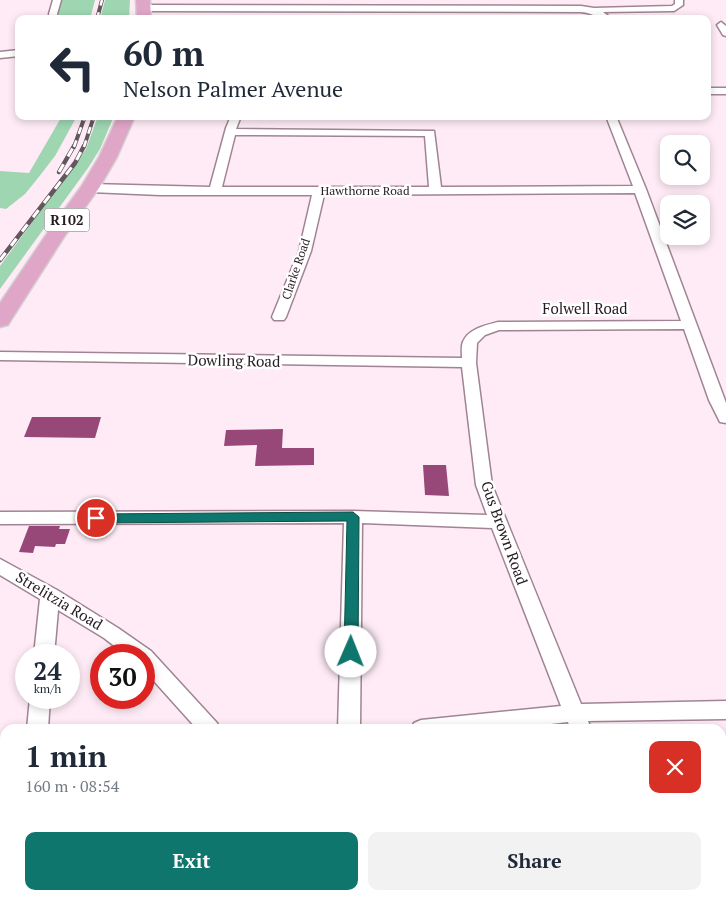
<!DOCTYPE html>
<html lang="en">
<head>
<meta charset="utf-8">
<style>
  :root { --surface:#fff; --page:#f2f2f3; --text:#1f2937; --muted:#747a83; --accent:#0f766e }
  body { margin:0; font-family:"PT Serif",serif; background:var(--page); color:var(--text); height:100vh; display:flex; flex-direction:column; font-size:19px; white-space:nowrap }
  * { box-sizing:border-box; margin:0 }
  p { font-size:16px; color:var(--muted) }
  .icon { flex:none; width:28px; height:28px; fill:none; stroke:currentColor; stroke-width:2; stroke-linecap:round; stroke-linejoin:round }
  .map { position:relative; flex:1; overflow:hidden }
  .sheet { position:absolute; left:0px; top:724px; width:726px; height:176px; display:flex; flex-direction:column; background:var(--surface); border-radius:15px 15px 0 0; box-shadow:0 2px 8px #0003 }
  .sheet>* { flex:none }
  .top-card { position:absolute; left:15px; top:15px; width:696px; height:105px; border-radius:10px; box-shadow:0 2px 8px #0003; background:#fff; color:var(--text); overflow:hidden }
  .buttons { position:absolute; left:660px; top:135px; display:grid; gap:10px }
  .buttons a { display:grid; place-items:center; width:50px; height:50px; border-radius:10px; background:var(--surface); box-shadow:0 2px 8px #0003; font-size:25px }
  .speed { position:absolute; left:15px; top:644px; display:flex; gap:10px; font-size:25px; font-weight:700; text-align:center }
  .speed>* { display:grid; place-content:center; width:65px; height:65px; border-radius:50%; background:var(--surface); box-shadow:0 2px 8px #0003; line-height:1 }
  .speed small { font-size:12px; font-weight:400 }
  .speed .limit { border:8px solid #d22; background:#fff; color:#111 }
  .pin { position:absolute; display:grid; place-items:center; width:42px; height:42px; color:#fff; margin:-21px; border:2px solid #fff; border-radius:50%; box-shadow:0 1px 5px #0007 }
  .me { position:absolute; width:55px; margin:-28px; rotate:1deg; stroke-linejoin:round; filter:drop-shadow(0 0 4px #0008) }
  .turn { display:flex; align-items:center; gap:18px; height:105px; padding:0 25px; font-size:22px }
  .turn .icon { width:65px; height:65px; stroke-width:2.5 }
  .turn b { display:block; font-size:35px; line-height:42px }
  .round { display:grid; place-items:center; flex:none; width:52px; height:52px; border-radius:10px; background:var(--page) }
  .summary { display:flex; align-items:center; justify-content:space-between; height:85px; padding:0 25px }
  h1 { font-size:30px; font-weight:700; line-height:38px }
  .primary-button { display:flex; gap:10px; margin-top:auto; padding:10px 25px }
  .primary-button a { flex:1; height:58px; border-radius:10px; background:var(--accent); color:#fff; font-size:20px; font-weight:700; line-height:58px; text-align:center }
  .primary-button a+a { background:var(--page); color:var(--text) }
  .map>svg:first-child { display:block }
  .green { fill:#9ed6b2 }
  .building { fill:#984878 }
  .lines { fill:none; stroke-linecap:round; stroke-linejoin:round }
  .street-casing { stroke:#a08493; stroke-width:3 }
  .primary-casing { stroke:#d4d1d3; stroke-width:3 }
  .street { fill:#fff; fill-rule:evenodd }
  .primary { fill:#e0a6c8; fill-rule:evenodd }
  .rail-far1-casing { stroke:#63565d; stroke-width:4 }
  .rail-casing { stroke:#63565d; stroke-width:4.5 }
  .rail-far1 { stroke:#fff; stroke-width:2.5; stroke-dasharray:7; stroke-linecap:butt }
  .rail { stroke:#fff; stroke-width:3; stroke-dasharray:9; stroke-linecap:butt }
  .route { fill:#0f766e; stroke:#0a4d48 }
  .labels { text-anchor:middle; stroke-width:5; stroke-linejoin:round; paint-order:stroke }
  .far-street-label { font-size:12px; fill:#261b21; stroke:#fff }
  .shield { fill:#fff; stroke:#675f64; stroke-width:1 }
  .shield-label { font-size:14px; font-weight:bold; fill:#261b21 }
  .street-label { font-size:15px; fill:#261b21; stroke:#fff }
</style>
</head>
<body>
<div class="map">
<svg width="726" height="899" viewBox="0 0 726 899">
  <rect width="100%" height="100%" fill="#feebf5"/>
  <!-- green -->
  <g class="green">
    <path d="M 60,0 L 95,0 L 90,19 L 58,19 L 56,15 Z"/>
    <path d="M 105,0 L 130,0 L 129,19 L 100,19 Z"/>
    <path d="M 62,116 L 77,116 L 55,156 L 38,178 L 25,194 L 6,209 L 0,208 L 0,171 L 29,173 Z"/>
    <path d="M 98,116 L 114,116 L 100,149 L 88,168 L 0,289 L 0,266 L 86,149 Z"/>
  </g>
  <!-- building -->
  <g class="building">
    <path d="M 32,417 L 101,417 L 95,438 L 24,437 Z"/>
    <path d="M 283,429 L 282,448 L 314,448 L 314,465 L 255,466 L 257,445 L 224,446 L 226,430 Z"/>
    <path d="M 423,465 L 446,465 L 449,496 L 425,495 Z"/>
    <path d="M 29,526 L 60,526 L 59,529 L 70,529 L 65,544 L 56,544 L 55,547 L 35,546 L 33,553 L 19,552 Z"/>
  </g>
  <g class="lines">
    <defs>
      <g id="street">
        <path d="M 53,0 L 61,0 L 57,14 L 58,19 L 50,19 L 49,14 Z"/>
        <path d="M 675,0 L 683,0 L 683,5 L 674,11 L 603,12 L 612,19 C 601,19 592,13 581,12 L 143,11 L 139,8 L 143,5 L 581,6 L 594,8 L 672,6 L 675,4 Z"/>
        <path d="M 721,22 L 726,26 L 726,36 L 723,35 L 717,25 Z"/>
        <path d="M 19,50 L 19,56 L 0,58 L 0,52 Z"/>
        <rect x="708" y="88" width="18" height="6"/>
        <path d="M 231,116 L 241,116 L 236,129 L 434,131 L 441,187 L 633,186 L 606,116 L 616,116 L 646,189 L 726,403 L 726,423 L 720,422 L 709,400 L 684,329 L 499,330 L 485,335 L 477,343 L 476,363 L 492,485 L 581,704 L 726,701 L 726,719 L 588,721 L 591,729 L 570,729 L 568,722 L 508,729 L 411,729 L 414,723 L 421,720 L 561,706 L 492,528 L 362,523 L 360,729 L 338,729 L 344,523 L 0,524 L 0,512 L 353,511 L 487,515 L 476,485 L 462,367 L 0,360 L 0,352 L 462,358 C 462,354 461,346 463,342 C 468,329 486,325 498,322 L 681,321 L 635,193 L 324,195 L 311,251 L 286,317 L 284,320 L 274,320 L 272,317 L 299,251 L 312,195 L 160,195 L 90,192 L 84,188 L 90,184 L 210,187 L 226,128 ZM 235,135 L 425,136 L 429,187 L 222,187 Z"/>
        <path d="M 0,559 L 57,590 L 118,628 L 151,651 L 217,723 L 220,729 L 197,729 L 144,670 L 144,655 L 126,655 L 104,638 L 58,610 L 54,655 L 34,655 L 40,599 L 0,575 Z"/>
        <path d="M 30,698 L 50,698 L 48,729 L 27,729 Z"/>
        <rect x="13" y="895" width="24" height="4"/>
        <path d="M 233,895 L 257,895 L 256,899 L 232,899 Z"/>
        <path d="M 334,895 L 358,895 L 359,899 L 335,899 Z"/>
        <path d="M 632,895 L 656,895 L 657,899 L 633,899 Z"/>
      </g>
      <g id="primary">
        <path d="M 136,0 L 150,0 L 151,19 L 137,19 Z"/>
        <path d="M 118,116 L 135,116 L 117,157 L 99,188 L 64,237 L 11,320 L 8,325 L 0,327 L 0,303 L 48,232 L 81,187 L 99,157 Z"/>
      </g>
    </defs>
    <!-- street casing -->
    <use href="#street" class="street-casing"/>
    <!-- primary casing -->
    <use href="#primary" class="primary-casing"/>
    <!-- street -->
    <use href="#street" class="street"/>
    <!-- primary -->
    <use href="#primary" class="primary"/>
    <defs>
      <g id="rail-far1">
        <path d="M 97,19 L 102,0"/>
        <path d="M 74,147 L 85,116"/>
        <path d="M 84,147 L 94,116"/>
      </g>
      <g id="rail">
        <path d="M 59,172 L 74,146"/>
        <path d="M 0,260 L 75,163 L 84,146"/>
      </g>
    </defs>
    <!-- rail-far1 casing -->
    <use href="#rail-far1" class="rail-far1-casing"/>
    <!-- rail casing -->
    <use href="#rail" class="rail-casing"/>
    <!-- rail-far1 -->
    <use href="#rail-far1" class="rail-far1"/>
    <!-- rail -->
    <use href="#rail" class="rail"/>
  </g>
  <!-- route -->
  <path class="route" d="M 353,512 L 359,517 L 358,652 L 356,656 L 351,657 L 346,656 L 344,652 L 347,521 L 96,523 L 90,518 L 96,514 Z"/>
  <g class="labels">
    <!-- far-street labels -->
    <g class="far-street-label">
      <text x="365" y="195">Hawthorne Road</text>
      <text transform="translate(296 269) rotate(-71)" y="4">Clarke Road</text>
    </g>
    <!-- shield labels -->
    <rect class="shield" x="44.5" y="208.5" width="45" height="23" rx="4"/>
    <g class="shield-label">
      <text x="67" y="225">R102</text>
    </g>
    <!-- street labels -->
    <g class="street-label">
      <text x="585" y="314">Folwell Road</text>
      <text transform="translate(234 361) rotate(1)" y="5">Dowling Road</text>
      <text transform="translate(504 533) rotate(70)" y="5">Gus Brown Road</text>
      <text transform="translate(59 601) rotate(31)" y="5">Strelitzia Road</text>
    </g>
  </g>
</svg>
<div class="buttons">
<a><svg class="icon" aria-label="search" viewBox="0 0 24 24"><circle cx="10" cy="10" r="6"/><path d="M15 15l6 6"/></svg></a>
<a><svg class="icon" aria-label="layers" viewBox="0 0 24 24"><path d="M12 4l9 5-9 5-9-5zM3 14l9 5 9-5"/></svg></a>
</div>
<div class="speed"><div>24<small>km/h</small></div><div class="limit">30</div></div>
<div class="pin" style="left:96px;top:518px;background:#d93025"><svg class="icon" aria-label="arrive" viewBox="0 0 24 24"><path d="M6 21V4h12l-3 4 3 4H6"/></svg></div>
<svg class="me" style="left:351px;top:652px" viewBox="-20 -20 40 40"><circle r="19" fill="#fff"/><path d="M0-13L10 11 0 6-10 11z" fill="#0f766e"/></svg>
<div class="top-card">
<div class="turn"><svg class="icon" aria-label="left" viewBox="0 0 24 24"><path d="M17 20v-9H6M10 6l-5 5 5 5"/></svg><div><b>60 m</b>Nelson Palmer Avenue</div></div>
</div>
<section class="sheet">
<div class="summary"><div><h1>1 min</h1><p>160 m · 08:54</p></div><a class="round" style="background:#d93025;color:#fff"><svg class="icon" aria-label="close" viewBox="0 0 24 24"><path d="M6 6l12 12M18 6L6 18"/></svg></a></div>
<div class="primary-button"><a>Exit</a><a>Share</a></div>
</section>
</div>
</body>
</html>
